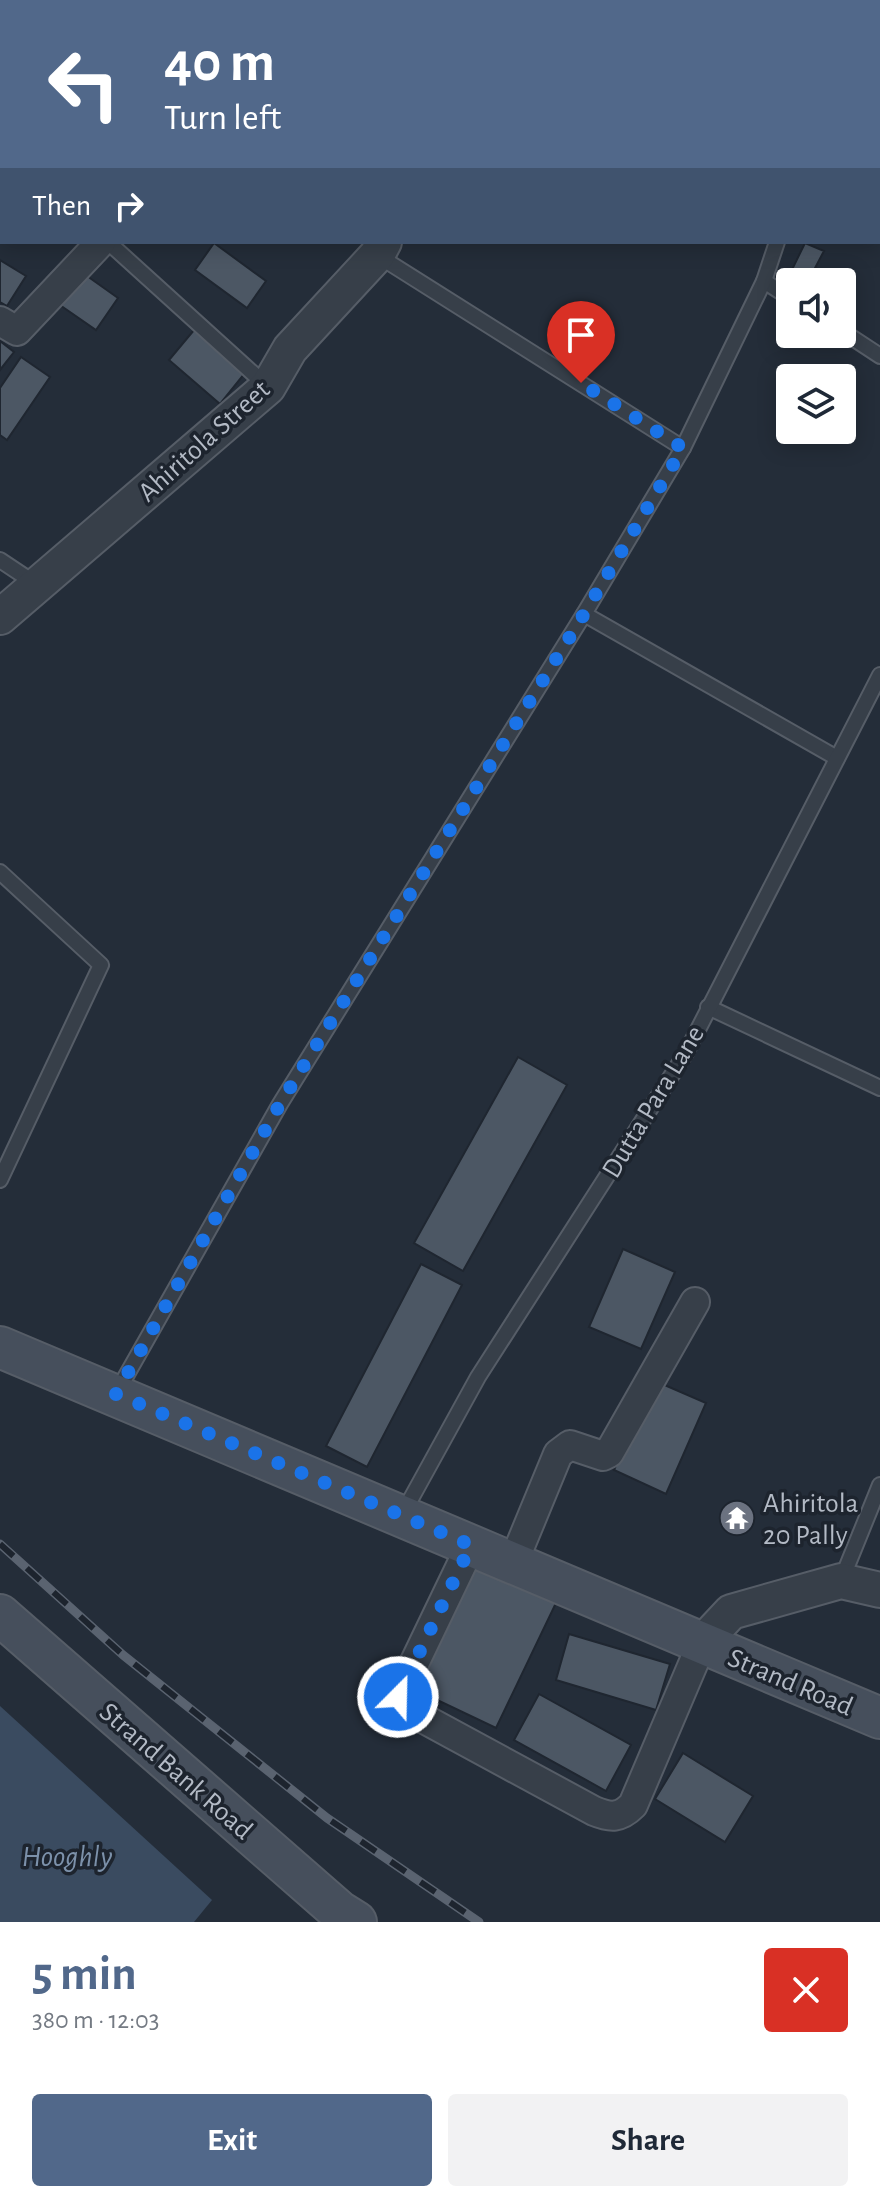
<!DOCTYPE html>
<html lang="en">
<head>
<meta charset="utf-8">
<style>
  :root { --surface:#fff; --page:#f2f2f3; --text:#1f2937; --muted:#747a83; --accent:#51688a }
  body { margin:0; font-family:"Alegreya Sans",sans-serif; background:var(--page); color:var(--text); height:100vh; display:flex; flex-direction:column; font-size:30px; white-space:nowrap }
  * { box-sizing:border-box; margin:0 }
  p { font-size:26px; color:var(--muted) }
  .icon { flex:none; width:44px; height:44px; fill:none; stroke:currentColor; stroke-width:2; stroke-linecap:round; stroke-linejoin:round }
  .map { position:relative; height:1922px; overflow:hidden }
  .side { display:flex; flex-direction:column; background:var(--surface); flex:1 }
  .side>* { flex:none }
  .hud { position:absolute; left:0px; top:0px; width:880px; height:244px; box-shadow:0 4px 20px #0003; background:#51688a; color:#fff; overflow:hidden }
  .controls { position:absolute; left:776px; top:268px; display:grid; gap:16px }
  .controls a { display:grid; place-items:center; width:80px; height:80px; border-radius:8px; background:var(--surface); box-shadow:0 4px 20px #0003; font-size:40px }
  .pin { position:absolute; display:grid; place-items:center; width:68px; height:68px; color:#fff; margin:-82px -34px; border-radius:50% 50% 50% 0; rotate:-45deg; box-shadow:0 0 8px #0007 }
  .pin .icon { rotate:45deg }
  .me { position:absolute; width:88px; margin:-44px; rotate:23deg; stroke-linejoin:round; filter:drop-shadow(0 0 6px #0008) }
  .turn { display:flex; align-items:center; gap:28px; height:168px; padding:0 32px; font-size:36px }
  .turn .icon { width:104px; height:104px; stroke-width:2.5 }
  .turn b { display:block; font-size:56px; line-height:68px }
  .then { display:flex; align-items:center; height:76px; padding:0 32px; background:#0003; gap:16px; font-size:30px }
  .round { display:grid; place-items:center; flex:none; width:84px; height:84px; border-radius:8px; background:var(--page) }
  .overview { display:flex; align-items:center; justify-content:space-between; height:136px; padding:0 32px }
  h1 { font-size:48px; font-weight:600; line-height:60px; color:var(--accent) }
  .button { display:flex; gap:16px; margin-top:auto; padding:16px 32px }
  .button a { flex:1; height:92px; border-radius:8px; background:var(--accent); color:#fff; font-size:32px; font-weight:600; line-height:92px; text-align:center }
  .button a+a { background:var(--page); color:var(--text) }
  .map>svg:first-child { display:block }
  .water { fill:#3a4b60 }
  .building { fill:#4c5764; stroke:#1f2630; stroke-width:2 }
  .lines { fill:none; stroke-linecap:round; stroke-linejoin:round }
  .service-casing { stroke:#565d67; stroke-width:18 }
  .minor-casing { stroke:#565d67; stroke-width:32 }
  .tertiary-casing { stroke:#565d67; stroke-width:38 }
  .secondary-casing { stroke:#565d67; stroke-width:44 }
  .service { stroke:#373f49; stroke-width:14 }
  .minor { stroke:#373f49; stroke-width:28 }
  .tertiary { stroke:#373f49; stroke-width:34 }
  .secondary { stroke:#464f5c; stroke-width:40 }
  .rail-casing { stroke:#5a6370; stroke-width:9 }
  .rail { stroke:#1d242e; stroke-width:6; stroke-dasharray:18; stroke-linecap:butt }
  .route { stroke:#1a73e8; stroke-width:14; stroke-dasharray:0 25.2 }
  .labels { text-anchor:middle; stroke-width:7; stroke-linejoin:round; paint-order:stroke }
  .street-label { font-size:28px; fill:#b3bac5; stroke:#1d242e }
  .poi-label { font-size:28px; fill:#b3bac5; stroke:#1d242e; text-anchor:start }
  .water-label { font-size:30px; font-style:italic; fill:#7c91aa; stroke:#1d242e }
</style>
</head>
<body>
<div class="map">
<svg width="880" height="1922" viewBox="0 0 880 1922">
  <rect width="100%" height="100%" fill="#242d39"/>
  <!-- water -->
  <path class="water" d="M 0,1706 L 212,1900 L 194,1922 L 0,1922 Z"/>
  <!-- building -->
  <g class="building">
    <path d="M 337,0 L 457,0 L 461,2 L 341,2 Z"/>
    <path d="M 214,243 L 266,281 L 247,308 L 195,270 Z"/>
    <path d="M 805,243 L 824,251 L 815,268 L 842,282 L 790,282 L 790,287 L 785,284 Z"/>
    <path d="M 0,260 L 26,276 L 7,306 L 0,302 Z"/>
    <path d="M 80,271 L 118,298 L 96,330 L 57,303 Z"/>
    <path d="M 194,330 L 245,373 L 220,404 L 169,360 Z"/>
    <path d="M 0,341 L 14,352 L 0,370 Z"/>
    <path d="M 21,357 L 50,377 L 7,440 L 0,435 L 0,388 Z"/>
    <path d="M 518,1057 L 567,1085 L 463,1271 L 414,1243 Z"/>
    <path d="M 623,1249 L 675,1272 L 641,1349 L 589,1327 Z"/>
    <path d="M 421,1264 L 462,1285 L 367,1467 L 326,1446 Z"/>
    <path d="M 653,1380 L 706,1403 L 666,1494 L 614,1470 Z"/>
    <path d="M 474,1564 L 556,1603 L 496,1728 L 414,1689 Z"/>
    <path d="M 569,1634 L 670,1664 L 656,1710 L 556,1680 Z"/>
    <path d="M 539,1694 L 631,1745 L 606,1791 L 514,1740 Z"/>
    <path d="M 683,1753 L 753,1796 L 725,1842 L 655,1799 Z"/>
  </g>
  <g class="lines">
    <defs>
      <g id="service">
        <path d="M 11,2 L 13,0"/>
        <path d="M 859,2 L 860,0"/>
        <path d="M 0,18 L 2,15"/>
        <path d="M 0,92 L 2,94"/>
        <path d="M 108,242 L 268,387"/>
        <path d="M 377,255 L 683,448"/>
        <path d="M 764,281 L 790,298"/>
        <path d="M 842,331 L 880,356"/>
        <path d="M 0,560 L 36,584"/>
        <path d="M 584,614 L 837,758"/>
        <path d="M 0,872 L 101,965 L 0,1180"/>
        <path d="M 708,1007 L 880,1088"/>
        <path d="M 117,1392 L 280,1104 L 584,614 L 683,448 L 764,281 L 777,242"/>
        <path d="M 402,1515 L 478,1377 L 686,1053 L 880,675"/>
        <path d="M 841,1581 L 880,1485"/>
      </g>
      <g id="minor">
        <path d="M 196,0 L 199,2"/>
        <path d="M 472,0 L 475,2"/>
        <path d="M 172,2 L 173,0"/>
        <path d="M 301,2 L 303,0"/>
        <path d="M 0,61 L 2,62"/>
        <path d="M 0,321 L 17,331 L 101,242"/>
        <path d="M 471,1545 L 398,1697 L 404,1708 L 594,1811 C 611,1818 620,1818 633,1805 L 702,1643"/>
        <path d="M 513,1563 L 558,1454 L 570,1445 L 603,1456 L 609,1453 L 695,1302"/>
      </g>
      <g id="tertiary">
        <path d="M 524,2 L 525,0"/>
        <path d="M 0,617 L 268,387 L 290,349 L 377,255 L 384,242"/>
        <path d="M 702,1643 L 731,1612 L 841,1581 L 880,1590"/>
      </g>
      <g id="secondary">
        <path d="M 0,1347 L 880,1718"/>
        <path d="M 0,1615 L 340,1912 L 356,1922"/>
      </g>
    </defs>
    <!-- service casing -->
    <use href="#service" class="service-casing"/>
    <!-- minor casing -->
    <use href="#minor" class="minor-casing"/>
    <!-- tertiary casing -->
    <use href="#tertiary" class="tertiary-casing"/>
    <!-- secondary casing -->
    <use href="#secondary" class="secondary-casing"/>
    <!-- service -->
    <use href="#service" class="service"/>
    <!-- minor -->
    <use href="#minor" class="minor"/>
    <!-- tertiary -->
    <use href="#tertiary" class="tertiary"/>
    <!-- secondary -->
    <use href="#secondary" class="secondary"/>
    <defs>
      <path id="rail" d="M 0,1544 L 123,1655 L 327,1818 L 479,1922"/>
    </defs>
    <!-- rail casing -->
    <use href="#rail" class="rail-casing"/>
    <!-- rail -->
    <use href="#rail" class="rail"/>
  </g>
  <g class="lines">
    <!-- route -->
    <path class="route" d="M 398,1697 L 471,1545 L 116,1394 L 280,1104 L 584,614 L 683,448 L 581,383"/>
  </g>
  <!-- icons -->
  <defs>
    <symbol id="temple-disc" viewBox="-11 -11 22 22"><circle r="9.5" fill="#6b7280" stroke="#1d242e"/><path d="M0-6L5-2H3V0L6.5 2.5H4V6H1.5V3h-3V6H-4V2.5H-6.5L-3 0V-2H-5Z" fill="#fff"/></symbol>
  </defs>
  <g fill-rule="evenodd">
    <use href="#temple-disc" x="717" y="1498" width="40" height="40"/>
  </g>
  <g class="labels">
    <!-- street labels -->
    <g class="street-label">
      <text transform="translate(203 440) rotate(-42)" y="10">Ahiritola Street</text>
      <text transform="translate(652 1101) rotate(-59)" y="10">Dutta Para Lane</text>
      <text transform="translate(791 1681) rotate(23)" y="10">Strand Road</text>
      <text transform="translate(177 1770) rotate(41)" y="10">Strand Bank Road</text>
    </g>
    <!-- poi labels -->
    <g class="poi-label">
      <text x="763" y="1512">Ahiritola<tspan x="763" dy="32">20 Pally</tspan></text>
    </g>
    <!-- water labels -->
    <g class="water-label">
      <text x="67" y="1866">Hooghly</text>
    </g>
  </g>
</svg>
<div class="controls">
<a><svg class="icon" aria-label="sound" viewBox="0 0 24 24"><path d="M4 9h4l5-4v14l-5-4H4zM17 9q2 3 0 6"/></svg></a>
<a><svg class="icon" aria-label="layers" viewBox="0 0 24 24"><path d="M12 4l9 5-9 5-9-5zM3 14l9 5 9-5"/></svg></a>
</div>
<div class="pin" style="left:581px;top:383px;background:#d93025"><svg class="icon" aria-label="arrive" viewBox="0 0 24 24"><path d="M6 21V4h12l-3 4 3 4H6"/></svg></div>
<svg class="me" style="left:398px;top:1697px" viewBox="-20 -20 40 40"><circle r="17" fill="#1a73e8" stroke="#fff" stroke-width="3"/><path d="M0-11L8 9 0 5-8 9z" fill="#fff"/></svg>
<div class="hud">
<div class="turn"><svg class="icon" aria-label="left" viewBox="0 0 24 24"><path d="M17 20v-9H6M10 6l-5 5 5 5"/></svg><div><b>40 m</b>Turn left</div></div>
<div class="then">Then<svg class="icon" aria-label="right" viewBox="0 0 24 24"><path d="M7 20v-9h11M14 6l5 5-5 5"/></svg></div>
</div>
</div>
<section class="side">
<div class="overview"><div><h1>5 min</h1><p>380 m · 12:03</p></div><a class="round" style="background:#d93025;color:#fff"><svg class="icon" aria-label="close" viewBox="0 0 24 24"><path d="M6 6l12 12M18 6L6 18"/></svg></a></div>
<div class="button"><a>Exit</a><a>Share</a></div>
</section>
</body>
</html>
